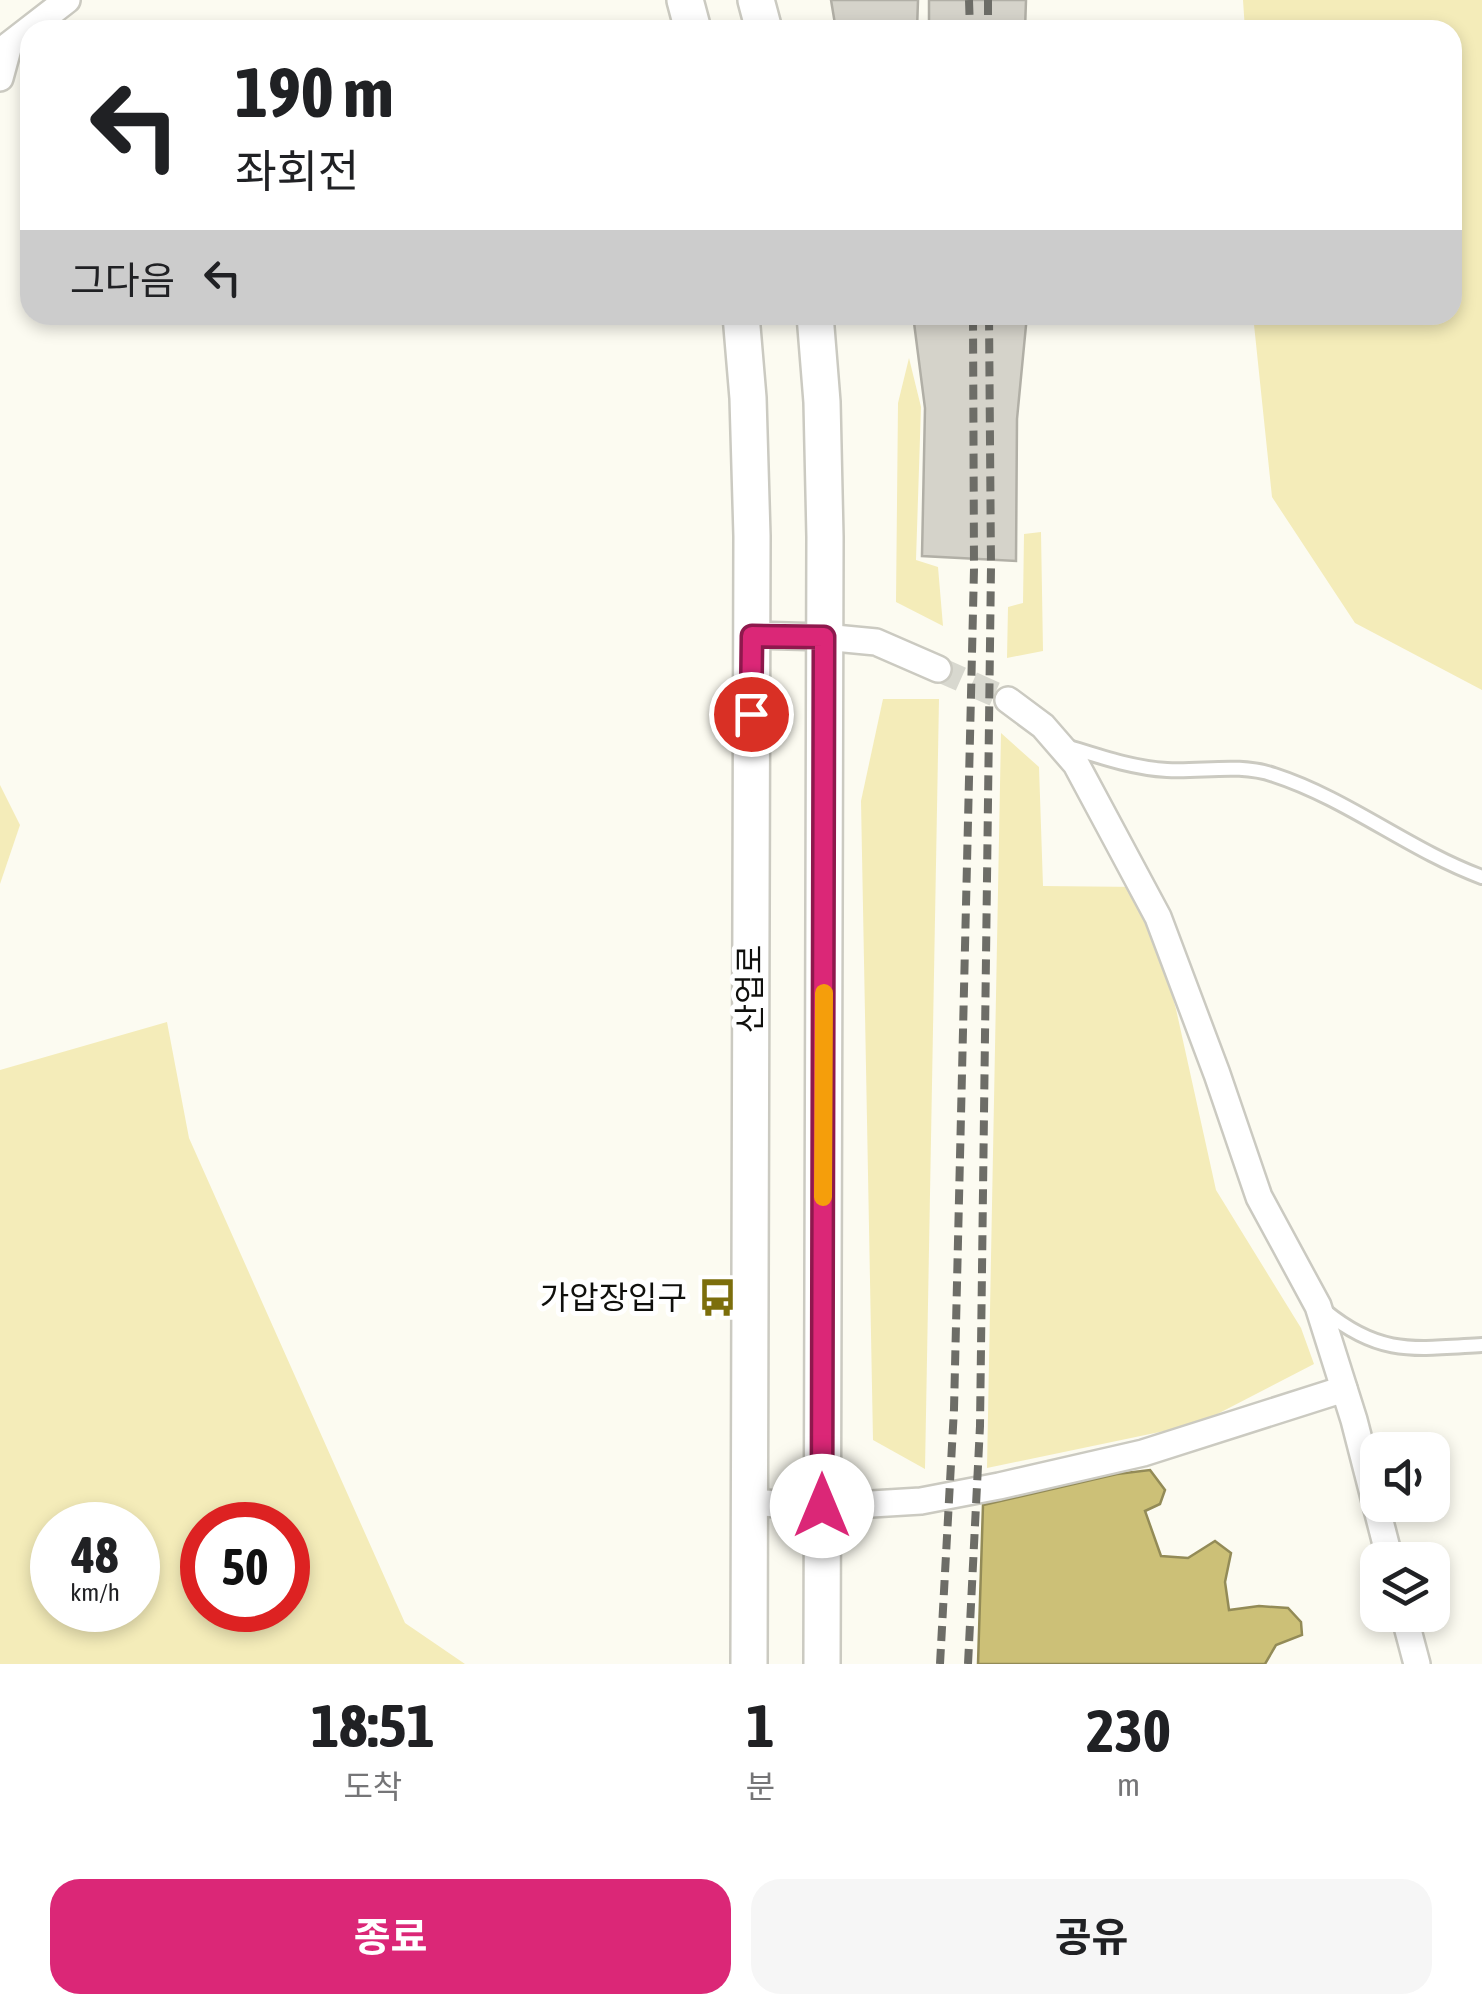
<!DOCTYPE html>
<html lang="ko">
<head>
<meta charset="utf-8">
<style>
  :root { --surface:#fff; --page:#f6f6f6; --text:#202124; --muted:#757577; --accent:#db2777 }
  body { margin:0; font-family:"Asap Condensed","Noto Sans KR",sans-serif; background:var(--page); color:var(--text); height:100vh; display:flex; flex-direction:column; font-size:38px; white-space:nowrap }
  * { box-sizing:border-box; margin:0 }
  p { font-size:32px; color:var(--muted) }
  .icon { flex:none; width:55px; height:55px; fill:none; stroke:currentColor; stroke-width:2; stroke-linecap:round; stroke-linejoin:round }
  .map { position:relative; height:1664px; overflow:hidden }
  .panel { display:flex; flex-direction:column; background:var(--surface); flex:1 }
  .panel>* { flex:none }
  .banner { position:absolute; left:20px; top:20px; width:1442px; height:305px; border-radius:30px; box-shadow:0 5px 15px #0003; background:#fff; color:var(--text); overflow:hidden }
  .buttons { position:absolute; left:1360px; top:1432px; display:grid; gap:20px }
  .buttons a { display:grid; place-items:center; width:90px; height:90px; border-radius:20px; background:var(--surface); box-shadow:0 5px 15px #0003; font-size:50px }
  .speed { position:absolute; left:30px; top:1502px; display:flex; gap:20px; font-size:50px; font-weight:700; text-align:center }
  .speed>* { display:grid; place-content:center; width:130px; height:130px; border-radius:50%; background:var(--surface); box-shadow:0 5px 15px #0003; line-height:1 }
  .speed small { font-size:25px; font-weight:400 }
  .speed .limit { border:15px solid #d22; background:#fff; color:#111 }
  .pin { position:absolute; display:grid; place-items:center; width:85px; height:85px; color:#fff; margin:-42px; border:5px solid #fff; border-radius:50%; box-shadow:0 2px 10px #0007 }
  .me { position:absolute; width:110px; margin:-55px; rotate:0deg; stroke-linejoin:round; filter:drop-shadow(0 0 8px #0008) }
  .turn { display:flex; align-items:center; gap:35px; height:210px; padding:0 50px; font-size:45px }
  .turn .icon { width:130px; height:130px; stroke-width:2.5 }
  .turn b { display:block; font-size:70px; line-height:85px }
  .then { display:flex; align-items:center; height:95px; padding:0 50px; background:#0003; gap:20px; font-size:38px }
  .eta { display:flex; justify-content:space-evenly; align-items:center; height:170px; text-align:center }
  .eta b { font-size:60px; font-weight:700; line-height:70px }
  .cta { display:flex; gap:20px; margin-top:auto; padding:20px 50px }
  .cta a { flex:1; height:115px; border-radius:30px; background:var(--accent); color:#fff; font-size:40px; font-weight:700; line-height:115px; text-align:center }
  .cta a+a { background:var(--page); color:var(--text) }
  .map>svg:first-child { display:block }
  .green { fill:#f4ecb9; fill-rule:evenodd }
  .water { fill:#ccc077; stroke:#938b57; stroke-width:2.5 }
  .building { fill:#d5d3ca; stroke:#b1afa6; stroke-width:2.5 }
  .lines { fill:none; stroke-linecap:round; stroke-linejoin:round }
  .street-tunnel { stroke:#d8d8cf; stroke-width:25; stroke-dasharray:25 12; stroke-linecap:butt }
  .lane-casing { stroke:#cbcac1; stroke-width:18 }
  .street-casing { stroke:#cbcac1; stroke-width:30 }
  .secondary-casing { stroke:#cbcac1; stroke-width:40 }
  .lane { stroke:#fff; stroke-width:12 }
  .street { stroke:#fff; stroke-width:25 }
  .secondary { stroke:#fff; stroke-width:35 }
  .rail { stroke:#6d6d67; stroke-width:8; stroke-dasharray:15 8; stroke-linecap:butt }
  .route-casing { stroke:#8e194d; stroke-width:25 }
  .route { stroke:#db2777; stroke-width:18 }
  .slow { stroke:#f59e0b; stroke-width:18 }
  .labels { text-anchor:middle; stroke-width:10; stroke-linejoin:round; paint-order:stroke }
  .street-label { font-size:32px; fill:#0f0f0c; stroke:#fff }
  .poi-label { font-size:32px; fill:#0f0f0c; stroke:#fff; text-anchor:end }
</style>
</head>
<body>
<div class="map">
<svg width="1482" height="1664" viewBox="0 0 1482 1664">
  <rect width="100%" height="100%" fill="#fcfbf1"/>
  <!-- green -->
  <g class="green">
    <path d="M 1243,0 L 1482,0 L 1482,690 L 1355,623 L 1272,497 L 1253,315 L 1452,315 L 1452,30 L 1245,30 Z"/>
    <path d="M 909,358 L 921,407 L 916,560 L 938,567 L 943,626 L 896,602 L 898,403 Z"/>
    <path d="M 1041,532 L 1043,651 L 1007,658 L 1008,607 L 1023,603 L 1024,534 Z"/>
    <path d="M 883,699 L 939,699 L 925,1469 L 873,1440 L 861,801 Z"/>
    <path d="M 1001,733 L 1039,767 L 1043,886 L 1141,887 L 1176,1009 L 1216,1190 L 1301,1328 L 1314,1364 L 1198,1424 L 987,1468 Z"/>
    <path d="M 0,785 L 20,825 L 0,884 Z"/>
    <path d="M 167,1022 L 189,1138 L 405,1623 L 465,1664 L 0,1664 L 0,1070 ZM 52,1525 L 138,1525 L 138,1610 L 52,1610 ZM 288,1525 L 288,1610 L 202,1610 L 202,1525 Z"/>
  </g>
  <!-- water -->
  <path class="water" d="M 1150,1470 L 1165,1490 L 1160,1504 L 1145,1511 L 1161,1556 L 1188,1558 L 1215,1541 L 1231,1553 L 1225,1582 L 1229,1610 L 1259,1606 L 1288,1608 L 1301,1622 L 1302,1635 L 1276,1645 L 1265,1664 L 978,1664 L 983,1505 L 1117,1474 Z"/>
  <!-- building -->
  <g class="building">
    <path d="M 831,0 L 918,0 L 917,30 L 836,30 Z"/>
    <path d="M 929,0 L 1026,0 L 1025,30 L 929,30 Z"/>
    <path d="M 913,315 L 1027,315 L 1017,419 L 1016,561 L 922,556 L 925,408 Z"/>
  </g>
  <g class="lines">
    <!-- street-tunnel -->
    <path class="street-tunnel" d="M 938,669 L 1008,700"/>
    <defs>
      <g id="lane">
        <path d="M 1069,747 C 1101,757 1133,768 1167,770 C 1203,772 1239,763 1274,775 C 1348,799 1409,850 1482,877"/>
        <path d="M 1325,1311 C 1380,1356 1414,1349 1482,1345"/>
      </g>
      <g id="street">
        <path d="M 0,78 L 9,45 L 67,0"/>
        <path d="M 751,635 L 824,637 L 876,642 L 938,669"/>
        <path d="M 1008,700 L 1043,726 L 1076,764 L 1158,917 L 1217,1074 L 1259,1197 L 1318,1306 L 1354,1420 L 1390,1560"/>
        <path d="M 749,1502 L 822,1507 L 921,1501 L 999,1486 L 1143,1453 L 1344,1389"/>
        <path d="M 1404,1615 L 1417,1664"/>
      </g>
      <g id="secondary">
        <path d="M 685,0 L 693,30"/>
        <path d="M 756,0 L 764,30"/>
        <path d="M 741,315 L 748,398 L 752,536 L 749,1664"/>
        <path d="M 815,315 L 822,402 L 825,537 L 822,1664"/>
      </g>
    </defs>
    <!-- lane casing -->
    <use href="#lane" class="lane-casing"/>
    <!-- street casing -->
    <use href="#street" class="street-casing"/>
    <!-- secondary casing -->
    <use href="#secondary" class="secondary-casing"/>
    <!-- lane -->
    <use href="#lane" class="lane"/>
    <!-- street -->
    <use href="#street" class="street"/>
    <!-- secondary -->
    <use href="#secondary" class="secondary"/>
    <!-- rail -->
    <g class="rail">
      <path d="M 969,0 L 970,30"/>
      <path d="M 988,0 L 988,30"/>
      <path d="M 940,1664 L 954,1409 L 974,569 L 973,315"/>
      <path d="M 968,1664 L 980,1426 L 991,567 L 989,315"/>
    </g>
  </g>
  <g class="lines">
    <defs>
      <path id="route" d="M 751,714 L 752,636 L 824,637 L 822,1506"/>
    </defs>
    <!-- route casing -->
    <use href="#route" class="route-casing"/>
    <!-- route -->
    <use href="#route" class="route"/>
    <!-- slow -->
    <path class="slow" d="M 823,1197 L 824,993"/>
  </g>
  <!-- icons -->
  <defs>
    <symbol id="bus-bare" viewBox="-9 -9 18 18"><path d="M-5-6H5V4H4V6H2V4H-2V6H-4V4H-5ZM-3.5-4V0h7V-4ZM-3.5 1.2v1.5H-2V1.2ZM2 1.2v1.5H3.5V1.2Z" fill="#7c6e0c" stroke="#fff" stroke-width="2.5" paint-order="stroke"/></symbol>
  </defs>
  <g fill-rule="evenodd">
    <use href="#bus-bare" x="690" y="1270" width="55" height="55"/>
  </g>
  <g class="labels">
    <!-- street labels -->
    <g class="street-label">
      <text transform="translate(750 989) rotate(-90)" y="11">산업로</text>
    </g>
    <!-- poi labels -->
    <g class="poi-label">
      <text x="687" y="1309">가압장입구</text>
    </g>
  </g>
</svg>
<div class="buttons">
<a><svg class="icon" aria-label="sound" viewBox="0 0 24 24"><path d="M4 9h4l5-4v14l-5-4H4zM17 9q2 3 0 6"/></svg></a>
<a><svg class="icon" aria-label="layers" viewBox="0 0 24 24"><path d="M12 4l9 5-9 5-9-5zM3 14l9 5 9-5"/></svg></a>
</div>
<div class="speed"><div>48<small>km/h</small></div><div class="limit">50</div></div>
<div class="pin" style="left:751px;top:714px;background:#d93025"><svg class="icon" aria-label="arrive" viewBox="0 0 24 24"><path d="M6 21V4h12l-3 4 3 4H6"/></svg></div>
<svg class="me" style="left:822px;top:1506px" viewBox="-20 -20 40 40"><circle r="19" fill="#fff"/><path d="M0-13L10 11 0 6-10 11z" fill="#db2777"/></svg>
<div class="banner">
<div class="turn"><svg class="icon" aria-label="left" viewBox="0 0 24 24"><path d="M17 20v-9H6M10 6l-5 5 5 5"/></svg><div><b>190 m</b>좌회전</div></div>
<div class="then">그다음<svg class="icon" aria-label="left" viewBox="0 0 24 24"><path d="M17 20v-9H6M10 6l-5 5 5 5"/></svg></div>
</div>
</div>
<section class="panel">
<div class="eta">
<div><b>18:51</b><p>도착</p></div>
<div><b>1</b><p>분</p></div>
<div><b>230</b><p>m</p></div>
</div>
<div class="cta"><a>종료</a><a>공유</a></div>
</section>
</body>
</html>
